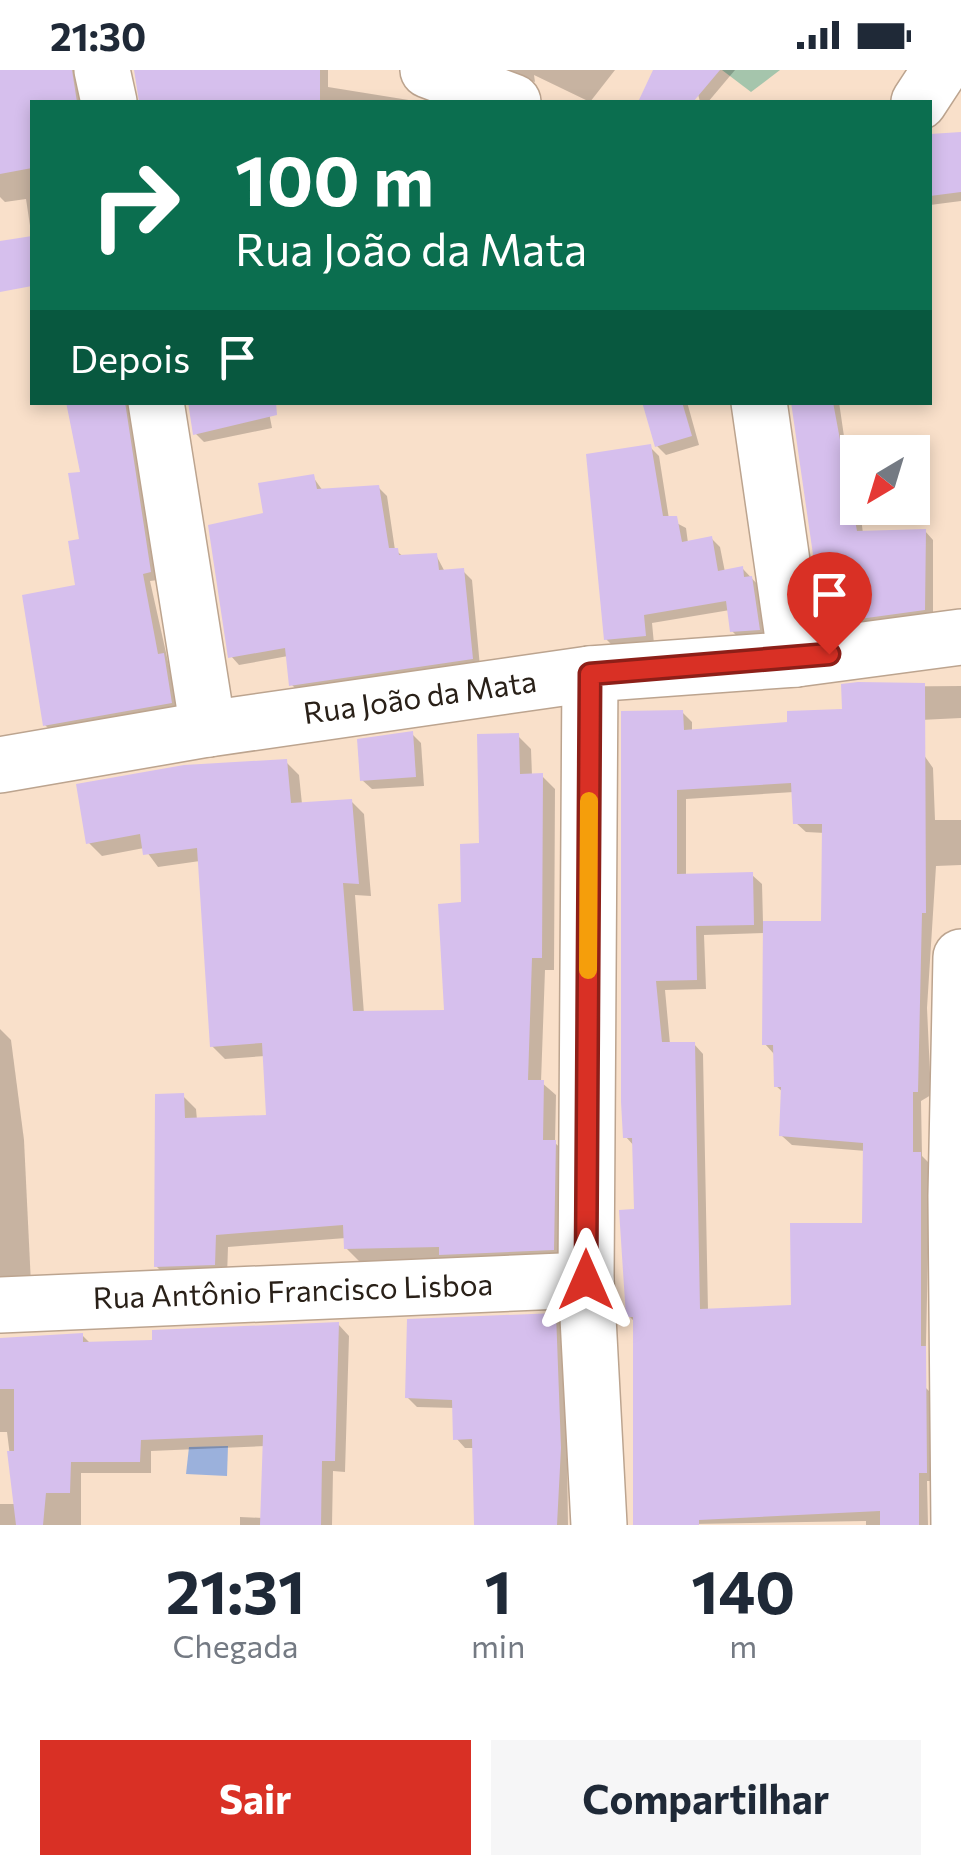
<!DOCTYPE html>
<html lang="pt">
<head>
<meta charset="utf-8">
<style>
  :root { --surface:#fff; --page:#f6f6f7; --text:#1f2937; --muted:#747a83; --accent:#d93025 }
  body { margin:0; font-family:Commissioner,sans-serif; background:var(--page); color:var(--text); height:100vh; display:flex; flex-direction:column; font-size:38px; white-space:nowrap }
  * { box-sizing:border-box; margin:0 }
  p { font-size:32px; color:var(--muted) }
  .icon { flex:none; width:55px; height:55px; fill:none; stroke:currentColor; stroke-width:2; stroke-linecap:round; stroke-linejoin:round }
  .map { position:relative; height:1455px; overflow:hidden }
  .sheet { display:flex; flex-direction:column; background:var(--surface); flex:1 }
  .sheet>* { flex:none }
  .top-card { position:absolute; left:30px; top:30px; width:902px; height:305px; border-radius:0px; box-shadow:0 5px 15px #0003; background:#0b6e4f; color:#fff; overflow:hidden }
  .needle { width:65px; rotate:218deg }
  .fabs { position:absolute; left:840px; top:365px; display:grid; gap:20px }
  .fabs a { display:grid; place-items:center; width:90px; height:90px; border-radius:0px; background:var(--surface); box-shadow:0 5px 15px #0003; font-size:50px }
  .pin { position:absolute; display:grid; place-items:center; width:85px; height:85px; color:#fff; margin:-102px -42px; border-radius:50% 50% 50% 0; rotate:-45deg; box-shadow:0 0 10px #0007 }
  .pin .icon { rotate:45deg }
  .me { position:absolute; width:110px; margin:-55px; rotate:0deg; stroke-linejoin:round; filter:drop-shadow(0 0 8px #0008) }
  .turn { display:flex; align-items:center; gap:35px; height:210px; padding:0 40px; font-size:45px }
  .turn .icon { width:130px; height:130px; stroke-width:2.5 }
  .turn b { display:block; font-size:70px; line-height:85px }
  .then { display:flex; align-items:center; height:95px; padding:0 40px; background:#0003; gap:20px; font-size:38px }
  .eta { display:flex; justify-content:space-evenly; align-items:center; height:170px; text-align:center }
  .eta b { font-size:60px; font-weight:700; line-height:70px }
  .primary-button { display:flex; gap:20px; margin-top:auto; padding:20px 40px }
  .primary-button a { flex:1; height:115px; border-radius:0px; background:var(--accent); color:#fff; font-size:40px; font-weight:700; line-height:115px; text-align:center }
  .primary-button a+a { background:var(--page); color:var(--text) }
  .status { display:flex; justify-content:space-between; align-items:center; height:70px; padding:0 50px; background:var(--surface); direction:ltr }
  .status svg { height:28px; fill:currentColor }
  .map>svg:first-child { display:block }
  .green { fill:#a5c5ac }
  .water { fill:#9bb1dc }
  .shadow { fill:#0003; fill-rule:evenodd }
  .building { fill:#d6bfed; fill-rule:evenodd }
  .lines { fill:none; stroke-linecap:round; stroke-linejoin:round }
  .minor-casing { stroke:#bca48f; stroke-width:58 }
  .minor { stroke:#fff; stroke-width:55 }
  .route-casing { stroke:#8d1f18; stroke-width:25 }
  .route { stroke:#d93025; stroke-width:18 }
  .slow { stroke:#f59e0b; stroke-width:18 }
  .labels { text-anchor:middle; stroke-width:8; stroke-linejoin:round; paint-order:stroke }
  .street-label { font-size:30px; fill:#292018; stroke:#fff }
</style>
</head>
<body>
<div class="status"><b>21:30</b><svg viewBox="0 0 49 12"><path d="M0 12V9h3v3zM5 12V6h3v6zM10 12V3h3v9zM15 12V0h3v12zM26 1h20v11H26zM47 4h2v5h-2z"/></svg></div>
<div class="map">
<svg width="961" height="1455" viewBox="0 0 961 1455">
  <rect width="100%" height="100%" fill="#f9e0ca"/>
  <!-- green -->
  <path class="green" d="M 722,0 L 780,0 L 751,22 Z"/>
  <!-- water -->
  <path class="water" d="M 228,1376 L 227,1406 L 186,1404 L 189,1377 Z"/>
  <!-- shadow -->
  <g class="shadow">
    <path d="M 0,0 L 74,0 L 80,32 L 32,32 L 32,169 L 26,129 L 5,132 L 0,127 Z"/>
    <path d="M 136,0 L 328,0 L 328,17 L 421,32 L 142,32 Z"/>
    <path d="M 499,0 L 615,0 L 590,32 L 534,5 L 535,12 Z"/>
    <path d="M 692,0 L 735,0 L 708,32 L 700,32 Z"/>
    <path d="M 961,64 L 961,131 L 930,135 L 930,66 Z"/>
    <path d="M 69,332 L 135,332 L 158,510 L 150,511 L 179,641 L 53,663 L 45,655 L 78,517 L 83,404 Z"/>
    <path d="M 267,332 L 272,358 L 204,372 L 195,363 Z"/>
    <path d="M 645,332 L 687,332 L 699,375 L 666,385 L 657,376 Z"/>
    <path d="M 793,332 L 839,332 L 853,428 L 860,438 L 863,464 L 925,461 L 933,470 L 933,548 L 834,561 L 825,553 Z"/>
    <path d="M 650,377 L 659,386 L 669,449 L 686,458 L 688,473 L 711,468 L 720,477 L 725,502 L 743,499 L 760,517 L 768,568 L 741,570 L 732,561 L 730,540 L 652,553 L 654,574 L 615,578 L 606,569 Z"/>
    <path d="M 313,407 L 323,421 L 378,417 L 387,426 L 395,480 L 404,487 L 436,485 L 445,502 L 463,501 L 472,510 L 480,597 L 300,623 L 292,615 L 288,586 L 239,595 L 231,586 L 266,445 Z"/>
    <path d="M 961,616 L 961,648 L 900,651 L 933,698 L 935,750 L 961,750 L 961,795 L 936,796 L 927,938 L 931,1025 L 921,1031 L 922,1086 L 930,1094 L 925,1317 L 935,1327 L 936,1411 L 927,1411 L 928,1455 L 866,1455 L 866,1451 L 636,1455 L 636,1253 L 629,1246 L 637,1142 L 635,1077 L 626,1067 L 682,642 L 692,652 L 692,662 L 790,655 L 844,641 L 844,617 ZM 794,722 L 796,753 L 806,762 L 825,763 L 823,854 L 763,853 L 762,814 L 752,805 L 686,806 L 686,729 ZM 765,863 L 765,974 L 774,984 L 776,1016 L 784,1023 L 782,1066 L 792,1075 L 866,1081 L 865,1155 L 793,1237 L 708,1241 L 703,984 L 694,974 L 670,974 L 665,920 L 706,919 L 704,865 Z"/>
    <path d="M 412,664 L 421,673 L 424,716 L 372,719 L 362,710 Z"/>
    <path d="M 518,666 L 531,679 L 532,706 L 542,706 L 555,719 L 554,900 L 545,900 L 541,1012 L 556,1025 L 555,1073 L 568,1085 L 566,1192 L 359,1191 L 346,1178 L 346,1168 L 228,1177 L 227,1207 L 169,1209 L 156,1196 L 183,1026 L 196,1039 L 197,1050 L 269,1047 L 265,986 L 225,989 L 212,976 L 200,791 L 158,797 L 144,778 L 102,786 L 89,773 L 286,692 L 299,705 L 302,734 L 351,731 L 364,744 L 371,826 L 355,825 L 364,944 L 446,943 L 464,835 Z"/>
    <path d="M 0,959 L 11,970 L 24,1070 L 31,1214 L 0,1216 Z"/>
    <path d="M 555,1245 L 565,1255 L 568,1455 L 476,1455 L 475,1378 L 465,1378 L 456,1368 L 455,1338 L 417,1337 L 407,1327 Z"/>
    <path d="M 338,1254 L 349,1266 L 345,1402 L 333,1401 L 332,1455 L 240,1455 L 240,1447 L 263,1448 L 265,1376 L 151,1381 L 151,1403 L 81,1403 L 81,1455 L 0,1455 L 0,1434 L 16,1434 L 7,1362 L 0,1362 L 0,1270 L 82,1265 L 91,1274 L 155,1273 Z"/>
  </g>
  <!-- building -->
  <g class="building">
    <path d="M 0,0 L 72,0 L 77,32 L 32,32 L 32,98 L 0,104 Z"/>
    <path d="M 134,0 L 320,0 L 320,32 L 139,32 Z"/>
    <path d="M 653,0 L 720,0 L 693,32 L 638,32 Z"/>
    <path d="M 961,62 L 961,122 L 930,126 L 930,64 Z"/>
    <path d="M 32,166 L 32,216 L 0,222 L 0,171 Z"/>
    <path d="M 66,332 L 125,332 L 151,502 L 143,504 L 158,584 L 164,583 L 172,633 L 43,656 L 22,525 L 75,515 L 68,471 L 79,469 L 68,403 L 80,402 Z"/>
    <path d="M 188,332 L 276,332 L 277,345 L 193,365 Z"/>
    <path d="M 642,332 L 682,332 L 692,366 L 655,377 Z"/>
    <path d="M 791,332 L 833,332 L 857,461 L 926,459 L 925,540 L 823,554 Z"/>
    <path d="M 651,374 L 663,446 L 677,446 L 682,472 L 712,466 L 718,501 L 743,496 L 744,507 L 752,506 L 760,560 L 730,562 L 726,531 L 644,545 L 646,566 L 604,570 L 586,384 Z"/>
    <path d="M 314,404 L 317,419 L 379,415 L 389,478 L 398,478 L 399,485 L 437,483 L 439,500 L 464,498 L 473,589 L 289,616 L 285,578 L 228,588 L 208,455 L 263,443 L 258,413 Z"/>
    <path d="M 858,612 L 925,613 L 926,843 L 922,843 L 918,1022 L 913,1022 L 913,1082 L 921,1082 L 921,1276 L 926,1276 L 927,1403 L 919,1403 L 919,1455 L 880,1455 L 880,1441 L 699,1450 L 699,1455 L 633,1455 L 633,1247 L 626,1247 L 619,1140 L 634,1139 L 632,1068 L 623,1068 L 621,1032 L 621,641 L 683,640 L 684,660 L 787,652 L 787,641 L 842,639 L 841,614 ZM 791,713 L 793,754 L 822,754 L 821,851 L 763,851 L 762,975 L 773,975 L 774,1017 L 781,1017 L 779,1066 L 863,1073 L 862,1153 L 790,1153 L 791,1235 L 700,1239 L 695,972 L 662,972 L 656,911 L 697,910 L 696,856 L 754,855 L 753,802 L 677,804 L 677,720 Z"/>
    <path d="M 413,661 L 416,707 L 360,711 L 357,669 Z"/>
    <path d="M 519,663 L 520,704 L 543,703 L 542,888 L 532,888 L 528,1010 L 544,1010 L 543,1070 L 556,1070 L 554,1180 L 439,1185 L 439,1177 L 344,1179 L 343,1155 L 216,1165 L 215,1195 L 154,1197 L 155,1024 L 184,1023 L 185,1048 L 266,1045 L 262,973 L 210,977 L 197,778 L 143,785 L 140,764 L 86,774 L 76,714 L 184,695 L 287,689 L 291,733 L 352,729 L 359,814 L 343,813 L 353,941 L 444,940 L 438,834 L 461,832 L 460,774 L 479,773 L 477,664 Z"/>
    <path d="M 556,1243 L 561,1378 L 557,1455 L 474,1455 L 472,1369 L 453,1370 L 452,1330 L 405,1328 L 407,1249 Z"/>
    <path d="M 339,1252 L 335,1391 L 322,1391 L 321,1455 L 260,1455 L 263,1365 L 141,1370 L 140,1392 L 71,1392 L 70,1423 L 46,1423 L 43,1455 L 16,1455 L 7,1381 L 14,1381 L 14,1319 L 0,1319 L 0,1268 L 83,1263 L 83,1272 L 152,1270 L 152,1260 Z"/>
  </g>
  <g class="lines">
    <defs>
      <g id="minor">
        <path d="M 102,0 L 109,32"/>
        <path d="M 428,0 L 513,32"/>
        <path d="M 919,32 L 940,0"/>
        <path d="M 156,332 L 208,659"/>
        <path d="M 759,332 L 796,589"/>
        <path d="M 590,604 L 586,1210 L 599,1455"/>
        <path d="M 0,695 L 208,659 L 590,604 L 796,589 L 961,567"/>
        <path d="M 0,1235 L 586,1210"/>
        <path d="M 959,1455 L 956,1126 L 961,887"/>
      </g>
    </defs>
    <!-- minor casing -->
    <use href="#minor" class="minor-casing"/>
    <!-- minor -->
    <use href="#minor" class="minor"/>
  </g>
  <g class="lines">
    <defs>
      <path id="route" d="M 586,1210 L 590,604 L 829,584"/>
    </defs>
    <!-- route casing -->
    <use href="#route" class="route-casing"/>
    <!-- route -->
    <use href="#route" class="route"/>
    <!-- slow -->
    <path class="slow" d="M 588,900 L 589,731"/>
  </g>
  <g class="labels">
    <!-- street labels -->
    <g class="street-label">
      <text transform="translate(420 628) rotate(-8)" y="10">Rua João da Mata</text>
      <text transform="translate(293 1222) rotate(-2)" y="10">Rua Antônio Francisco Lisboa</text>
    </g>
  </g>
</svg>
<div class="fabs">
<a><svg class="needle" viewBox="-14 -14 28 28"><path d="M0-13l5 13h-10z" fill="#e53935"/><path d="M0 13l5-13h-10z" fill="#747a83"/></svg></a>
</div>
<div class="pin" style="left:829px;top:584px;background:#d93025"><svg class="icon" aria-label="arrive" viewBox="0 0 24 24"><path d="M6 21V4h12l-3 4 3 4H6"/></svg></div>
<svg class="me" style="left:586px;top:1210px" viewBox="-20 -20 40 40"><path d="M0-17L14 15 0 8-14 15z" fill="#d93025" stroke="#fff" stroke-width="4"/></svg>
<div class="top-card">
<div class="turn"><svg class="icon" aria-label="right" viewBox="0 0 24 24"><path d="M7 20v-9h11M14 6l5 5-5 5"/></svg><div><b>100 m</b>Rua João da Mata</div></div>
<div class="then">Depois<svg class="icon" aria-label="arrive" viewBox="0 0 24 24"><path d="M6 21V4h12l-3 4 3 4H6"/></svg></div>
</div>
</div>
<section class="sheet">
<div class="eta">
<div><b>21:31</b><p>Chegada</p></div>
<div><b>1</b><p>min</p></div>
<div><b>140</b><p>m</p></div>
</div>
<div class="primary-button"><a>Sair</a><a>Compartilhar</a></div>
</section>
</body>
</html>
